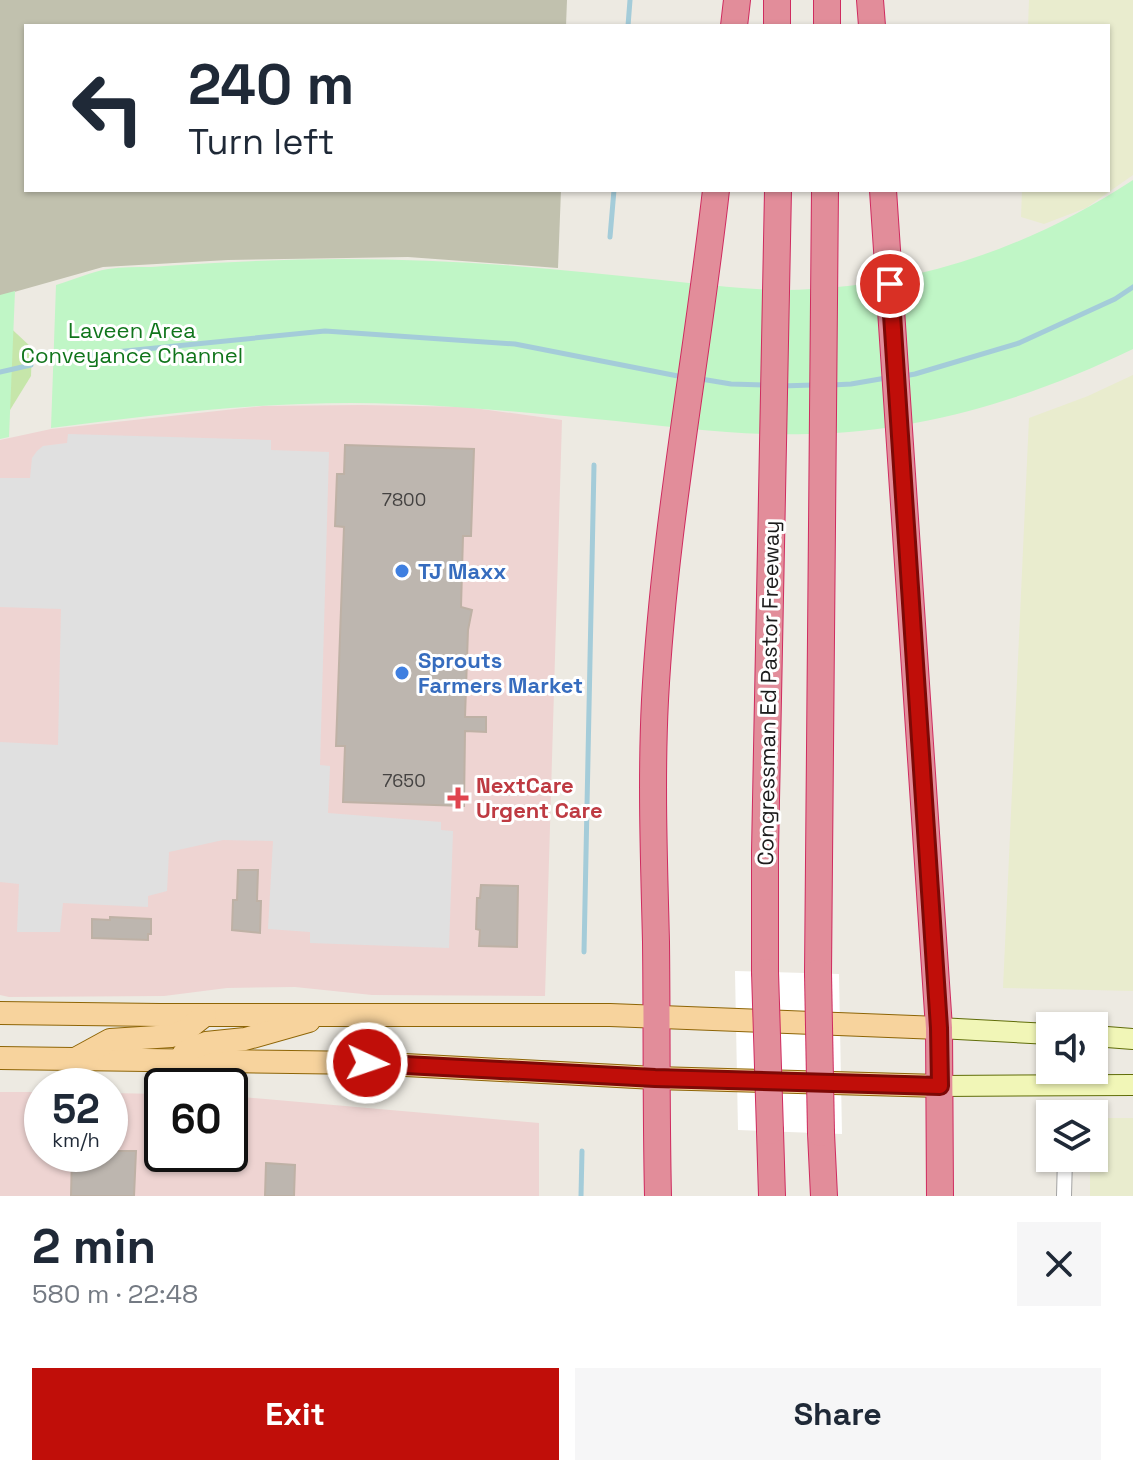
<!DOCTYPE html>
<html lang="en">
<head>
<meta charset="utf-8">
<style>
  :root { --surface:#fff; --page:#f6f6f7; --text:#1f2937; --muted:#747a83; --accent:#c00e09 }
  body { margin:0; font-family:"Space Grotesk",sans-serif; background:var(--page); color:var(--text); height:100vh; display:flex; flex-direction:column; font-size:30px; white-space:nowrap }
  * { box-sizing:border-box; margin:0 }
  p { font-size:26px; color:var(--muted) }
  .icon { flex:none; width:44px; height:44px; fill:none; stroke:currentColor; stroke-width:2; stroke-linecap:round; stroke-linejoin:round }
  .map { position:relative; height:1196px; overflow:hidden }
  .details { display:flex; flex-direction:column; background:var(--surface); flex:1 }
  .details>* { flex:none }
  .hud { position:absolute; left:24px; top:24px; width:1086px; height:168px; border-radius:0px; box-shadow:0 2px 6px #0004; background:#fff; color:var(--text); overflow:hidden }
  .buttons { position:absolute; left:1036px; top:1012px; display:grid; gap:16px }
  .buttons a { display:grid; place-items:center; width:72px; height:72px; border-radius:0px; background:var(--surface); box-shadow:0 2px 6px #0004; font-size:40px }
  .speed { position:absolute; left:24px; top:1068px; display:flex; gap:16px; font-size:40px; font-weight:700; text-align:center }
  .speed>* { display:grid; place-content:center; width:104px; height:104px; border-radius:50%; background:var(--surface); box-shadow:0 2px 6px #0004; line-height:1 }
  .speed small { font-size:20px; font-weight:400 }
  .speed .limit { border:4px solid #111; border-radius:12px; background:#fff; color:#111 }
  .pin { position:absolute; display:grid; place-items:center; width:68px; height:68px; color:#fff; margin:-34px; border:4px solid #fff; border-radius:50%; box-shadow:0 2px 8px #0007 }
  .me { position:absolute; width:88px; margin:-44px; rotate:93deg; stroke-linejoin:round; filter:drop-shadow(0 0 6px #0008) }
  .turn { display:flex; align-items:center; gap:28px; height:168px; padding:0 32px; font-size:36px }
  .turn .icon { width:104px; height:104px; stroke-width:2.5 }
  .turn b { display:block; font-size:56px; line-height:68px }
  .round { display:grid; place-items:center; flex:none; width:84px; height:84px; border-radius:0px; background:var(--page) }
  .overview { display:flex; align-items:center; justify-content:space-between; height:136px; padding:0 32px }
  h1 { font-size:48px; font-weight:800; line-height:60px }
  .action { display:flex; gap:16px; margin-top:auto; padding:16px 32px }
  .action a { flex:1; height:92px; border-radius:0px; background:var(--accent); color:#fff; font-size:32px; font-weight:800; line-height:92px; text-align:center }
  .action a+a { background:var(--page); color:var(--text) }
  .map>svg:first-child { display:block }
  .commercial { fill:#eed4d2 }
  .construction { fill:#c1c1ae }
  .farmland { fill:#e9ecce }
  .grass { fill:#c6e6aa }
  .park { fill:#c0f6c6 }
  .parking { fill:#e0e0e0 }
  .pier { fill:#fff }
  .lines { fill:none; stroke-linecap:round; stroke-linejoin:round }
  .stream { stroke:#a4ccd9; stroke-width:5 }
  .building { fill:#bdb6af; stroke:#beb1a5; stroke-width:2 }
  .minor-casing { stroke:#a3a3a3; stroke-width:16 }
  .secondary-casing { stroke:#606d09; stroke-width:22 }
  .primary-casing { stroke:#8e6506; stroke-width:24 }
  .motorway-casing { stroke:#cf2b5f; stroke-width:28 }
  .minor { stroke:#fff; stroke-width:14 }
  .secondary { stroke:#f1f6b7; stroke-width:20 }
  .primary { stroke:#f7d39d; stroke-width:22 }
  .motorway { stroke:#e28d9a; stroke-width:26 }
  .motorway-bridge-casing { stroke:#cf2b5f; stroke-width:28; stroke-linecap:butt }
  .motorway-bridge { stroke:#e28d9a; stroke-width:26 }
  .route-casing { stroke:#7d0906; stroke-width:20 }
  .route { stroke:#c00e09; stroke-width:14 }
  .shop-dot { fill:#3f7fe0; stroke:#fff; stroke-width:3 }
  .health-dot { fill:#e0444e; stroke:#fff; stroke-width:3 }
  .labels { text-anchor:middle; stroke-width:6; stroke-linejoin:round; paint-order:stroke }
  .number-label { font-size:18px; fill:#444241 }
  .park-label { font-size:22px; fill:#10751b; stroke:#fff }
  .shop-label { font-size:22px; font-weight:bold; fill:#366cbe; stroke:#fff; text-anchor:start }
  .street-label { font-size:22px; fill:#1c1c1c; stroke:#fff }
  .health-label { font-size:22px; font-weight:bold; fill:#be3a42; stroke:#fff; text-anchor:start }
</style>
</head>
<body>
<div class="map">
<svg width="1133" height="1196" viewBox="0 0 1133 1196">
  <rect width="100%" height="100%" fill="#edeae2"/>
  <!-- commercial -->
  <g class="commercial">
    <path d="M 362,405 L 467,407 L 562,420 L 545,996 L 372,995 L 295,987 L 227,988 L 164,996 L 9,997 L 0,995 L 0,440 L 51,429 L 263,406 Z"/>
    <path d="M 0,1092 L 42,1092 L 42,1154 L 110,1154 L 110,1093 L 162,1094 L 162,1154 L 230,1154 L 230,1096 L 539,1123 L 539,1196 L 0,1196 Z"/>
  </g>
  <!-- construction -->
  <path class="construction" d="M 0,0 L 567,0 L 566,26 L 26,26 L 26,190 L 561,190 L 558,268 L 408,257 L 228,260 L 103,267 L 0,296 Z"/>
  <!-- farmland -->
  <g class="farmland">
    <path d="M 1029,0 L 1133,0 L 1133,175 L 1086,208 L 1044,224 L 1021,217 L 1022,190 L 1108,190 L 1108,26 L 1028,26 Z"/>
    <path d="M 1133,375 L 1133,991 L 1003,988 L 1029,418 L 1088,396 Z"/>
    <path d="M 1094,1118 L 1133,1118 L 1133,1196 L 1090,1196 L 1090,1158 L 1094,1158 Z"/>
  </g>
  <!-- grass -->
  <path class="grass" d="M 1,319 L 32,348 L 31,376 L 10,410 L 0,412 Z"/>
  <!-- park -->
  <g class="park">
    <path d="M 1133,180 L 1133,349 C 1032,398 922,432 809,434 C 744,436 680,428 616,421 C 544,414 472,407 400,404 C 282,399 167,413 51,428 L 56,285 C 73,280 91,272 108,269 C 122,267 137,267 151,267 C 179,265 207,263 235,262 C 340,256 445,259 550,269 C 596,273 643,278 689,283 C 721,286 753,290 786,290 C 911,288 1028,249 1133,180 Z"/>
    <path d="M 15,291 L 9,437 L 0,439 L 0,295 Z"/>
  </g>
  <!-- parking -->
  <path class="parking" d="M 68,434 L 271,440 L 271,450 L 329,452 L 320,765 L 330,766 L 328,813 L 441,822 L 441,830 L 453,831 L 449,948 L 310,943 L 310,932 L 268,929 L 273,841 L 223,840 L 169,852 L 167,891 L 148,896 L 148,907 L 63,903 L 60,932 L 17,932 L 19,884 L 0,882 L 0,742 L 58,745 L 61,609 L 0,607 L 0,478 L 30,478 L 32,458 L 37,451 L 43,446 L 67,443 Z"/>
  <!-- pier -->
  <path class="pier" d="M 735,971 L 839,974 L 842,1134 L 738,1130 Z"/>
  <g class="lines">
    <!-- stream -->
    <g class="stream">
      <path d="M 628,26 L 630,0"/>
      <path d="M 610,237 L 614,190"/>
      <path d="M 58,360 L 95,354 L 325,331 L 515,344 L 683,377"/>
      <path d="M 0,372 L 31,365"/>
      <path d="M 904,376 L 915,374 L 1019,343 L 1115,299 L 1133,287"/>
      <path d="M 701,379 L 731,384 L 766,385"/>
      <path d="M 832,385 L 851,384 L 886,378"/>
      <path d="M 780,386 L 814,385"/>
      <path d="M 584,952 L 594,465"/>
      <path d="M 581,1196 L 582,1151"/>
    </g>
  </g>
  <!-- building -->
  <g class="building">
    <path d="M 345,445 L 474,449 L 471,536 L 463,536 L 461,607 L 472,610 L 468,630 L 465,717 L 486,717 L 486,732 L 465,731 L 464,806 L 343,802 L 345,746 L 336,746 L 344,527 L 335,526 L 337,474 L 344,474 Z"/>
    <path d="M 238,870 L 258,870 L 257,901 L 261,901 L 260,933 L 232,930 L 233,900 L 237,900 Z"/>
    <path d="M 481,885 L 518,886 L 517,947 L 479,946 L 480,930 L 476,929 L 477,898 L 480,898 Z"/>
    <path d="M 110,917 L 151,919 L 151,934 L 148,934 L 148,940 L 92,938 L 92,919 L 110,920 Z"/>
    <path d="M 110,1151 L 136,1151 L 134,1196 L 71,1196 L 72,1154 L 110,1154 Z"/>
    <path d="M 266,1163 L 295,1165 L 294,1196 L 265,1196 Z"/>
  </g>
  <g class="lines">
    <defs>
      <path id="minor" d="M 1064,1196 L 1065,1158"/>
      <g id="secondary">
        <path d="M 939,1028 L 1050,1034"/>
        <path d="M 1094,1036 L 1133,1039"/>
        <path d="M 940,1086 L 1133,1085"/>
      </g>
      <g id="primary">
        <path d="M 0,1013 L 160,1015 L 610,1015 L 939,1028"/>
        <path d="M 0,1058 L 367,1063 L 655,1078 L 940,1086"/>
        <path d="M 77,1058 L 110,1040 L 172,1036 L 186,1030 L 205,1015"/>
        <path d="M 179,1061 L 184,1053 L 192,1048 L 206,1043 L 245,1039 L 309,1021"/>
      </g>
      <g id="motorway">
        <path d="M 777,0 L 777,26"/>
        <path d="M 870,0 L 872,26"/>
        <path d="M 734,26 L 737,0"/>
        <path d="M 827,26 L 827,0"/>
        <path d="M 883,190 L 939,1028 L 940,1196"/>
        <path d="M 765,972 L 765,851 L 778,190"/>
        <path d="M 818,973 L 825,190"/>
        <path d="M 770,1131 L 772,1196"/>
        <path d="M 821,1133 L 824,1196"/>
        <path d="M 658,1196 C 656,1111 657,1027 656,942 C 654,861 651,781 655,700 C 664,529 697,360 716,190"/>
      </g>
    </defs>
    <!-- minor casing -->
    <use href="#minor" class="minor-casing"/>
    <!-- secondary casing -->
    <use href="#secondary" class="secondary-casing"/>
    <!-- primary casing -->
    <use href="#primary" class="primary-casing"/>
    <!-- motorway casing -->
    <use href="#motorway" class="motorway-casing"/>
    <!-- minor -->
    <use href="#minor" class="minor"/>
    <!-- secondary -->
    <use href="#secondary" class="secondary"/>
    <!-- primary -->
    <use href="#primary" class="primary"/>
    <!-- motorway -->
    <use href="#motorway" class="motorway"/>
    <defs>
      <g id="motorway-bridge">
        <path d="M 765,972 L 770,1131"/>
        <path d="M 818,973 L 821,1133"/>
      </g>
    </defs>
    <!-- motorway-bridge casing -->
    <use href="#motorway-bridge" class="motorway-bridge-casing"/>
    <!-- motorway-bridge -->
    <use href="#motorway-bridge" class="motorway-bridge"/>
  </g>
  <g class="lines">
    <defs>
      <path id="route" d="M 367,1063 L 655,1078 L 940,1086 L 939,1028 L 890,284"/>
    </defs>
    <!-- route casing -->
    <use href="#route" class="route-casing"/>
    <!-- route -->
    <use href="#route" class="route"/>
  </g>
  <!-- markers -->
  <g class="shop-dot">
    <circle cx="402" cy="571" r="8"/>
    <circle cx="402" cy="673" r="8"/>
  </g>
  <path class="health-dot" d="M454 786h8v8h8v8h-8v8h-8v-8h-8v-8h8z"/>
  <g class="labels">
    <!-- number labels -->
    <g class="number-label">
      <text x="404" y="506">7800</text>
      <text x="404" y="787">7650</text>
    </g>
    <!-- park labels -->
    <g class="park-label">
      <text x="132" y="338">Laveen Area<tspan x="132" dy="25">Conveyance Channel</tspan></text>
    </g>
    <!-- shop labels -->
    <g class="shop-label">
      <text x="418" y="579">TJ Maxx</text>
      <text x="418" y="668">Sprouts<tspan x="418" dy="25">Farmers Market</tspan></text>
    </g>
    <!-- street labels -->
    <g class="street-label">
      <text transform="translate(768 693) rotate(-89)" y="8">Congressman Ed Pastor Freeway</text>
    </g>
    <!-- health labels -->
    <g class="health-label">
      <text x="476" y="793">NextCare<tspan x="476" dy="25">Urgent Care</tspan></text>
    </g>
  </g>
</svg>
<div class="buttons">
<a><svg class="icon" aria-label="sound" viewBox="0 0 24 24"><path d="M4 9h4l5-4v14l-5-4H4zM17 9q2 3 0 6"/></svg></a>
<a><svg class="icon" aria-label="layers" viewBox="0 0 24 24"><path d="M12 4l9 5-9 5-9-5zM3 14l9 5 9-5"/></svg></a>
</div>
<div class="speed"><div>52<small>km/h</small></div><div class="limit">60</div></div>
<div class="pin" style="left:890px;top:284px;background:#d93025"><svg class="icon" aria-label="arrive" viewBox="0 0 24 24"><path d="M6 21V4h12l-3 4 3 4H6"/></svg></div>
<svg class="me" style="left:367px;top:1063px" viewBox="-20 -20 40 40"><circle r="17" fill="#c00e09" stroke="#fff" stroke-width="3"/><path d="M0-11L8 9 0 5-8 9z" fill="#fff"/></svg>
<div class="hud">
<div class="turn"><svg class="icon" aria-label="left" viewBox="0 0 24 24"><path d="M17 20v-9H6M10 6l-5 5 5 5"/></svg><div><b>240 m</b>Turn left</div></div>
</div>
</div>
<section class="details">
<div class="overview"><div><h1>2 min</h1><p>580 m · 22:48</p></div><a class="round"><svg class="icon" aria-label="close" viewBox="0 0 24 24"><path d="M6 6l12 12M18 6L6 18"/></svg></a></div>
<div class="action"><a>Exit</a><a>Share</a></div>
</section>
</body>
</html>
